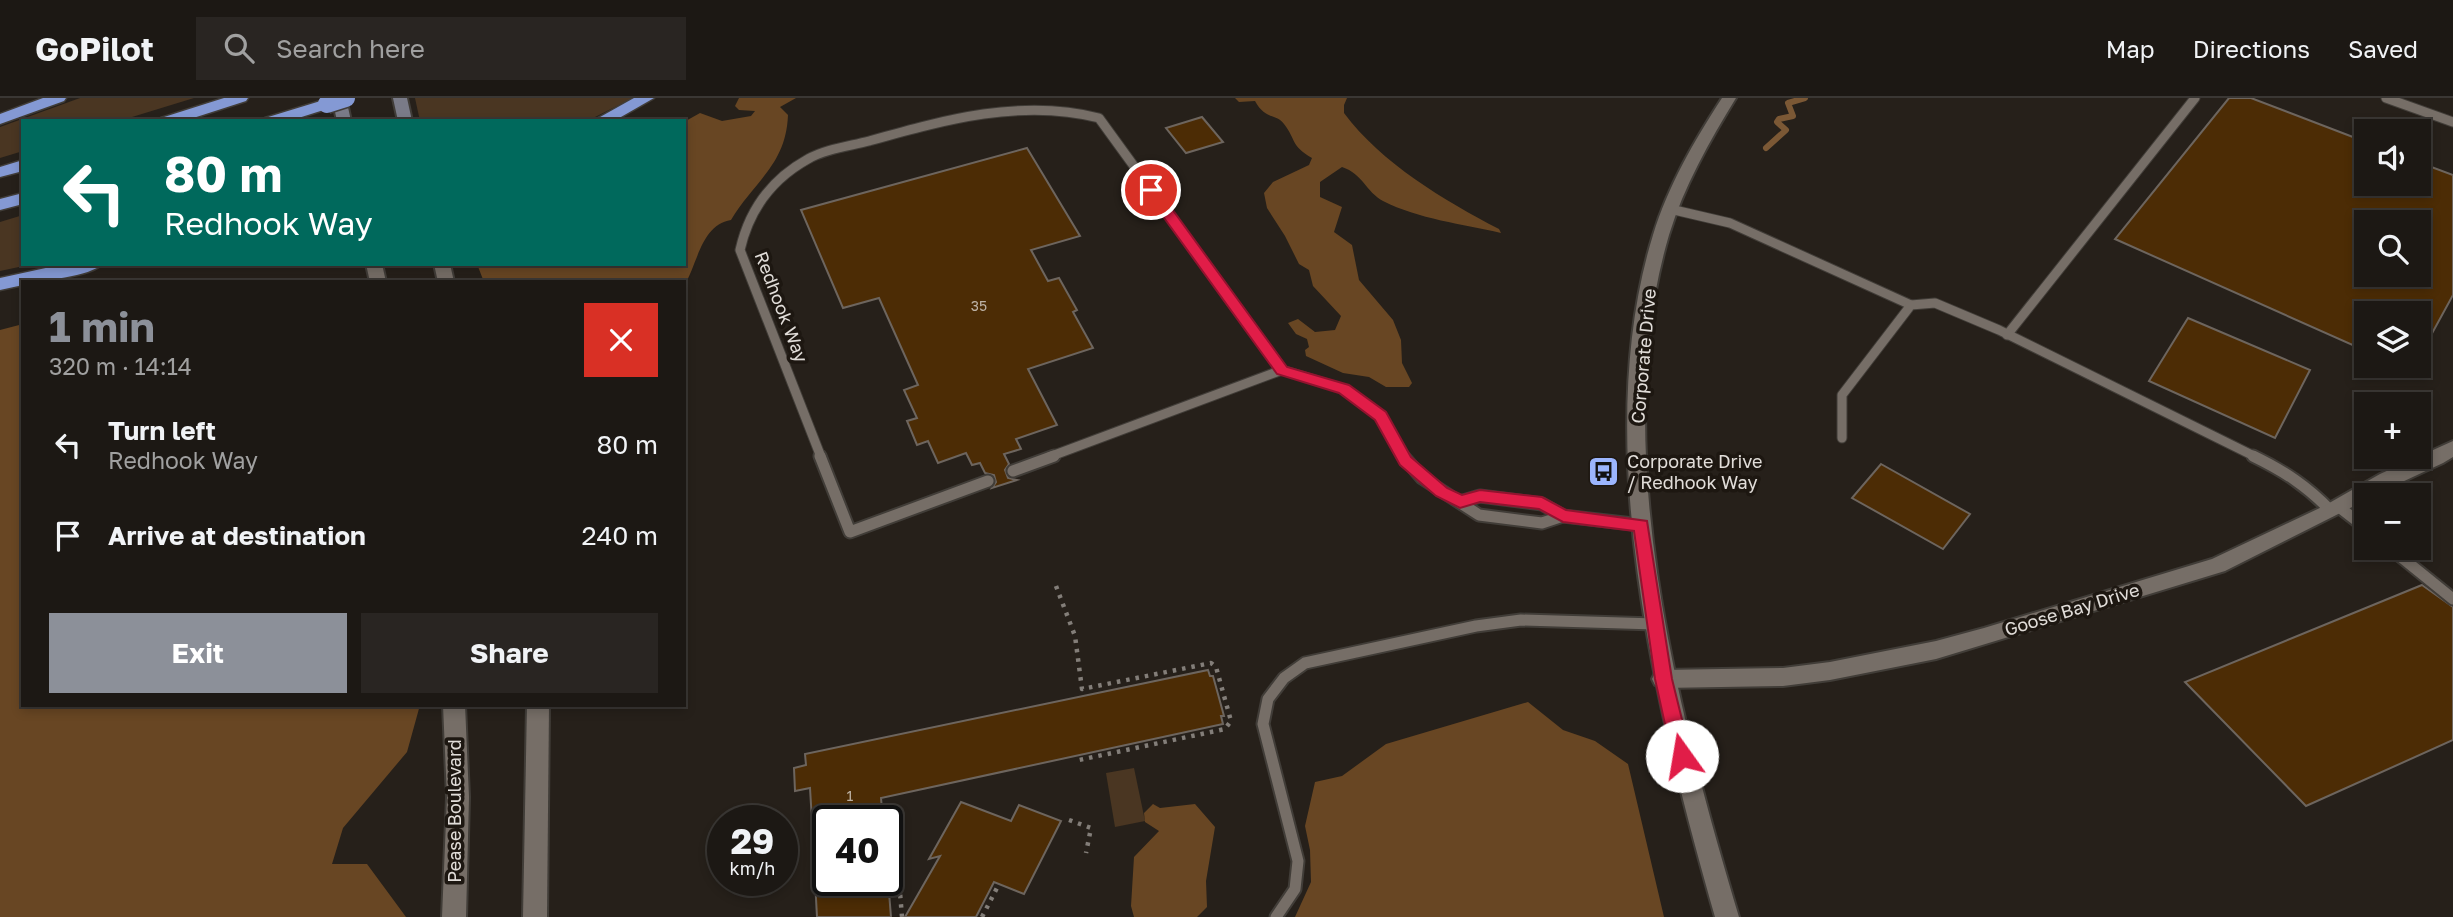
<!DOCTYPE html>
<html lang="en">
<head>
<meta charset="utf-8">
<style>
  :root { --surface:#1c1814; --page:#292522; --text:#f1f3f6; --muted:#a0a0a0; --line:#3a3734; --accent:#8c9099 }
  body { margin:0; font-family:"Golos Text",sans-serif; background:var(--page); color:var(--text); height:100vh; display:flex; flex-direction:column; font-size:26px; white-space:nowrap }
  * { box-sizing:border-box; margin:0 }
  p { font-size:23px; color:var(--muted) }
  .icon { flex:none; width:38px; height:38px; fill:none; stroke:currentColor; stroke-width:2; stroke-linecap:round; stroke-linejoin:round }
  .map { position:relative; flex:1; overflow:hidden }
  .drawer { position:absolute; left:21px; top:182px; width:665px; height:427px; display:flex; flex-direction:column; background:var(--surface); border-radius:0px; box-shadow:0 4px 10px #0003,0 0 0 2px var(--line) }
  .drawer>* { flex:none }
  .hud { position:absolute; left:21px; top:21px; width:665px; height:147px; border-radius:0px; box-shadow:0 4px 10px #0003,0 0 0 2px var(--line); background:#00695c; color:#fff; overflow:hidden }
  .buttons { position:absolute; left:2354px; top:21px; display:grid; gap:14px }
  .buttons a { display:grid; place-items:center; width:77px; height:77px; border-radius:0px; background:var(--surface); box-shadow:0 4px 10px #0003,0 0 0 2px var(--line); font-size:35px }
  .speed { position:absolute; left:707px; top:707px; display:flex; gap:14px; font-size:35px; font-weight:700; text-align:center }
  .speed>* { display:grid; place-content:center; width:91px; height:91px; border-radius:50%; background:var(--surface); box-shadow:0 4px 10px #0003,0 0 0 2px var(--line); line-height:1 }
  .speed small { font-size:18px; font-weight:400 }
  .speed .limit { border:4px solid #111; border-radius:10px; background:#fff; color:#111 }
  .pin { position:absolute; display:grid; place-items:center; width:60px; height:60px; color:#fff; margin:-30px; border:4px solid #fff; border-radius:50%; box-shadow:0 2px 7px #0007 }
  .me { position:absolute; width:77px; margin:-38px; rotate:347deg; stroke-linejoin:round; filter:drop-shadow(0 0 5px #0008) }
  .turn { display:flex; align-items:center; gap:24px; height:147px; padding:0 28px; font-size:32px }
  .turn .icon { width:91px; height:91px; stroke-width:2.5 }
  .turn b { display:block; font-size:49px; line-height:60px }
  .round { display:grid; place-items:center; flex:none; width:74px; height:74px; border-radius:0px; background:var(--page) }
  .summary { display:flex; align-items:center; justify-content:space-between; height:119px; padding:0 28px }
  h1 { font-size:42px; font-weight:700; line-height:52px; color:var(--accent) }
  .action { display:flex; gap:14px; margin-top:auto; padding:14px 28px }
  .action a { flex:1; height:80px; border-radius:0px; background:var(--accent); color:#fff; font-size:28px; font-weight:700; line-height:80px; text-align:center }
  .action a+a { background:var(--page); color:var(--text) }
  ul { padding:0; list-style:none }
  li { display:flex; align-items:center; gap:21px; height:91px; padding:0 28px }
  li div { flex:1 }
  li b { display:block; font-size:26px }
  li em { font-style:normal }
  header { display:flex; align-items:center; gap:42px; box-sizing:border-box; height:98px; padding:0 35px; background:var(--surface); border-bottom:2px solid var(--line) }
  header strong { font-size:33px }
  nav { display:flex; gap:38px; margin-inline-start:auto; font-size:24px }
  .search { width:490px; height:63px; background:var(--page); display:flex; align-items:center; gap:18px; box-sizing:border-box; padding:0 24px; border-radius:0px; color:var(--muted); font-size:26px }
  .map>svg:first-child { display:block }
  .green { fill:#4a3622 }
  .forest { fill:#684623 }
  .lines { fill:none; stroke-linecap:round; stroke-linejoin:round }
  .stream { stroke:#7b5835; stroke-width:6 }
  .building { fill:#4c2c05; stroke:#6d655e; stroke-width:2; fill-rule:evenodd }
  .service-far1-casing { stroke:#413d38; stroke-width:11 }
  .service-casing { stroke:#413d38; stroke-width:15 }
  .minor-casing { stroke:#413d38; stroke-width:4 }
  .tertiary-casing { stroke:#413d38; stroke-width:4 }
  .secondary-casing { stroke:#413d38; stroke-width:4 }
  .motorway-casing { stroke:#413d38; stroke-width:3 }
  .path { stroke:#837e79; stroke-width:4.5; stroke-dasharray:3.5 6; stroke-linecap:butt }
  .service-far1 { stroke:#766e67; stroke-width:9 }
  .service { stroke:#766e67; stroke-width:11 }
  .minor { fill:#766e67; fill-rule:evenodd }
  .tertiary { fill:#766e67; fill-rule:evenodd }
  .secondary { fill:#7a7b88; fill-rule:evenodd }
  .motorway { fill:#8499d4; fill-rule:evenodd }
  .motorway-bridge-casing { stroke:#413d38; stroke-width:21; stroke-linecap:butt }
  .motorway-bridge { stroke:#8499d4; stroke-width:18 }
  .route { fill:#e11d48; stroke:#92132f; stroke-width:2 }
  .labels { text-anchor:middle; stroke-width:7; stroke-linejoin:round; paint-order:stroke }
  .number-label { font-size:14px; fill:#bcb1a4 }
  .street-label { font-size:18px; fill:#e1ddd9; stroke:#1d1711 }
  .poi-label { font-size:18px; fill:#e1ddd9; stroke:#1d1711; text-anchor:start }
</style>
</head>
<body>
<header>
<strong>GoPilot</strong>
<div class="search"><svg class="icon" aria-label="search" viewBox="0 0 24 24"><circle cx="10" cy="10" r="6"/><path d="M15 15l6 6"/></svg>Search here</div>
<nav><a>Map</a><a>Directions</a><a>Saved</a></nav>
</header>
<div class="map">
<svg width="2453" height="819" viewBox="0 0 2453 819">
  <rect width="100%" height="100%" fill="#26201a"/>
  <!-- green -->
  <g class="green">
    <path d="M 80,0 L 194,0 L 119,23 L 23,23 L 23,53 L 0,60 L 0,29 Z"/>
    <path d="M 415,0 L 633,0 L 587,23 L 420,23 Z"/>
    <path d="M 23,117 L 23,166 L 33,166 L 0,173 L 0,124 Z"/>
    <path d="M 1134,670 L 1145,723 L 1115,729 L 1106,675 Z"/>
  </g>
  <!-- forest -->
  <g class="forest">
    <path d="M 739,0 L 796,0 L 780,9 L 788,17 C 786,67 755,82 731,122 C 701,127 698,165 684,188 L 684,184 L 484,184 L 477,166 L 684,166 L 684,24 L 700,15 L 722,23 L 751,18 L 755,13 L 739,12 L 735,8 Z"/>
    <path d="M 1235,0 L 1347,0 L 1344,7 L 1344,15 C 1381,65 1445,103 1499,131 L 1501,135 C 1463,126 1418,121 1383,103 C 1366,94 1363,76 1342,69 L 1320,84 L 1320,99 L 1342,109 L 1334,134 L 1352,147 L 1359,182 L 1393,222 L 1401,242 L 1402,265 L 1412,285 L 1409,289 L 1386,289 L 1369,279 L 1343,275 L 1306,258 L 1305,252 L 1309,249 L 1307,241 L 1296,236 L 1288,225 L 1298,221 L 1315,234 L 1335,232 L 1341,218 L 1313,188 L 1309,172 L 1299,166 L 1285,138 L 1267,110 L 1264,95 L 1273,84 L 1309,67 L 1312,60 C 1290,47 1297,43 1284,26 C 1277,16 1265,22 1255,3 L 1239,4 Z"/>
    <path d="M 23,226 L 23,607 L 420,607 L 407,654 L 343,730 L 332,766 L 367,766 L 406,819 L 0,819 L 0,232 Z"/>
    <path d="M 1528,604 L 1563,632 L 1595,643 L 1628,666 L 1664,819 L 1295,819 L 1311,784 L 1310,752 L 1305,728 L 1315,684 L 1342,678 L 1386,646 Z"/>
    <path d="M 1153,706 L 1160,710 L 1195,706 L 1215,729 L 1206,783 L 1207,809 L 1197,819 L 1134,819 L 1131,808 L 1134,759 L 1159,733 L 1145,724 L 1144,715 Z"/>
  </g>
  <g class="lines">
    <!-- stream -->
    <path class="stream" d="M 1766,50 L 1786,32 L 1777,24 L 1779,21 L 1793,18 L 1788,5 L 1805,0"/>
  </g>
  <!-- building -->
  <g class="building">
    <path d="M 2229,0 L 2251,0 L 2366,44 L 2366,86 L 2418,86 L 2418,64 L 2453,77 L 2453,197 L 2418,261 L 2418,215 L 2366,215 L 2366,253 L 2115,141 ZM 2366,124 L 2418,124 L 2418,177 L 2366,177 Z"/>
    <path d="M 1202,19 L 1223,44 L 1186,55 L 1166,30 Z"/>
    <path d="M 1027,50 L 1080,138 L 1031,152 L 1048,183 L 1059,180 L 1077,212 L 1073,214 L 1093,250 L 1028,271 L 1057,327 L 1016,341 L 1021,351 L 1004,356 L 1009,366 L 1005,372 L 1008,380 L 1017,382 L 992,390 L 996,384 L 994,377 L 985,375 L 980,365 L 972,367 L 966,355 L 938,365 L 928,343 L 917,347 L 907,323 L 917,320 L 904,292 L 918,287 L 879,200 L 843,210 L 801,112 Z"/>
    <path d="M 2188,220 L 2310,272 L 2275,340 L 2149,283 Z"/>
    <path d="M 1881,366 L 1970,416 L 1943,451 L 1852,400 Z"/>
    <path d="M 2422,487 L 2453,509 L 2453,642 L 2306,708 L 2185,584 Z"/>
    <path d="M 1208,572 L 1210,578 L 1213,578 L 1224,618 L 1221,618 L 1223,626 L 881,700 L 883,723 L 812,723 L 810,690 L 795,693 L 794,670 L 806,667 L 805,656 Z"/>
    <path d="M 961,704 L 1011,723 L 1019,707 L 1061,723 L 1024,796 L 994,784 L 976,819 L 905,819 L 940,758 L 929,761 Z"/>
    <path d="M 815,782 L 888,782 L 891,819 L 817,819 Z"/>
  </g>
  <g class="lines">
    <defs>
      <g id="service-far1">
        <path d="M 2386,0 L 2453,24"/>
        <path d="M 1670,111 L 1730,125 L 1911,207"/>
        <path d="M 2007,237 L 2195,0"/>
        <path d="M 1842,340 L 1842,297 L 1911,207 L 1935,205 L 1999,232 L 2256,359"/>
        <path d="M 821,359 L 740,152 C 749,112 772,81 808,61 C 825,51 850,48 869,43 C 944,22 1022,0 1099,20 L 1282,272"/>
        <path d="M 1049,359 L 1282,272 L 1344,291 L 1380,318 L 1404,359"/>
      </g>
      <g id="service">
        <path d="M 820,358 L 850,434 L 988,383"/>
        <path d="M 1403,358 L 1422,380 L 1479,417 L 1542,425 L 1563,418"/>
        <path d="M 2253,358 C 2284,373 2307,388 2331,413"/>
        <path d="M 1013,373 L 1054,358"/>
        <path d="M 1460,404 L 1480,398 L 1542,406 L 1563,418 L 1642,427"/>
        <path d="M 2339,409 L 2366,430"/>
        <path d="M 2390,450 L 2453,501"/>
        <path d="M 1276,819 L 1295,791 L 1298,763 L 1263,626 L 1268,601 L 1284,580 L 1305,565 L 1476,528 L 1521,522 L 1655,526"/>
      </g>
      <path id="minor" d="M 2453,343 L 2453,359 L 2443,365 L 2374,397 L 2366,397 L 2366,402 L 2225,473 L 1936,561 L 1830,582 L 1783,588 L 1663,590 L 1655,587 L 1652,581 L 1655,575 L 1663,572 L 1783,570 L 1830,564 L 1936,543 L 1984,530 L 2212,461 L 2324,408 L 2380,376 Z"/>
      <g id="tertiary">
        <path d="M 1722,0 L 1736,0 C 1709,44 1684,88 1669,137 C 1607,346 1678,616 1739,819 L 1715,819 C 1657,616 1589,344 1653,137 C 1668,88 1694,43 1722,0 Z"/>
        <path d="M 366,166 L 382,166 L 386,184 L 370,184 Z"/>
        <path d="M 434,166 L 450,166 L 454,184 L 438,184 Z"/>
        <path d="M 443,607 L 465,607 L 469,699 L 466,819 L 442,819 L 447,699 Z"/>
        <path d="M 527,607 L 549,607 L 547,819 L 523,819 Z"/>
      </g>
      <g id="secondary">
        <path d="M 332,0 L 346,0 L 351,23 L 337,23 Z"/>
        <path d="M 393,0 L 407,0 L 412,23 L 398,23 Z"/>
      </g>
      <g id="motorway">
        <path d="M 43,0 L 66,0 L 64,3 L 0,26 L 0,16 Z"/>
        <path d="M 224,0 L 248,0 L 246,3 L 184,23 L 159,23 L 161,20 Z"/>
        <path d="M 634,0 L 654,0 L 614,23 L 593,23 Z"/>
        <path d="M 327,1 L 333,3 L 335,6 L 333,9 L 289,23 L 263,23 L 265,20 Z"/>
        <path d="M 23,62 L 23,73 L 0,79 L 0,69 Z"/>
        <path d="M 23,95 L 23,106 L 0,112 L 0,101 Z"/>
        <path d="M 64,166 L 102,166 C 92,178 39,184 23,184 L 23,187 L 0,192 L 0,180 Z"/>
      </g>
    </defs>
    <!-- service-far1 casing -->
    <use href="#service-far1" class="service-far1-casing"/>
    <!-- service casing -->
    <use href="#service" class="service-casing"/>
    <!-- minor casing -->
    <use href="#minor" class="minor-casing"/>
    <!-- tertiary casing -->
    <use href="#tertiary" class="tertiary-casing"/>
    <!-- secondary casing -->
    <use href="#secondary" class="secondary-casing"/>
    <!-- motorway casing -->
    <use href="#motorway" class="motorway-casing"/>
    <!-- path -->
    <g class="path">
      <path d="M 1056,488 L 1075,538 L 1082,591 L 1211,565 L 1216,569 L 1231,623 L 1225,631 L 1079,662"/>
      <path d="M 1069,722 L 1091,730 L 1086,755"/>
      <path d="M 887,772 L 898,770 L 902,819"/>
      <path d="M 982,819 L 999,786"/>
    </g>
    <!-- service-far1 -->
    <use href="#service-far1" class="service-far1"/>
    <!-- service -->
    <use href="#service" class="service"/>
    <!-- minor -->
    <use href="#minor" class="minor"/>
    <!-- tertiary -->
    <use href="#tertiary" class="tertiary"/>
    <!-- secondary -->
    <use href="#secondary" class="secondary"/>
    <!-- motorway -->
    <use href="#motorway" class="motorway"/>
    <defs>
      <path id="motorway-bridge" d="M 327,6 L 346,0"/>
    </defs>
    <!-- motorway-bridge casing -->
    <use href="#motorway-bridge" class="motorway-bridge-casing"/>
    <!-- motorway-bridge -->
    <use href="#motorway-bridge" class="motorway-bridge"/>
  </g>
  <!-- route -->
  <path class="route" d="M 1151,88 L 1156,89 L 1287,269 L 1349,287 L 1386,314 L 1411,359 L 1447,390 L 1462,397 L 1480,392 L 1542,399 L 1566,412 L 1647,423 L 1672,581 L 1691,658 L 1688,664 L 1682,667 L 1675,664 L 1672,658 L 1655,581 L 1634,433 L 1563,424 L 1539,411 L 1480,404 L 1460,410 L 1436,398 L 1400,367 L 1375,322 L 1339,295 L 1277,276 L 1146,95 L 1146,89 Z"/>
  <!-- icons -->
  <defs>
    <symbol id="bus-square" viewBox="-11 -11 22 22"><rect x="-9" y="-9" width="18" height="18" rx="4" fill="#9bb5fd" stroke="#1d1711"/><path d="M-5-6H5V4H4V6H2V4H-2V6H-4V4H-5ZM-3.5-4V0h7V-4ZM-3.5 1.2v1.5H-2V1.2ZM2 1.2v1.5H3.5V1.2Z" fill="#111"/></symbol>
  </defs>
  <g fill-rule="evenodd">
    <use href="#bus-square" x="1586" y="356" width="35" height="35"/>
  </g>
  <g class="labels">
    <!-- number labels -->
    <g class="number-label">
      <text x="979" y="213">35</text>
      <text x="850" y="703">1</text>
    </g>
    <!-- street labels -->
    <g class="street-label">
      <text transform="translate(781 209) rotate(69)" y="6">Redhook Way</text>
      <text transform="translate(1644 258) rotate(-85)" y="6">Corporate Drive</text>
      <text transform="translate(2072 512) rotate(-17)" y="6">Goose Bay Drive</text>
      <text transform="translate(455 713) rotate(-90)" y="6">Pease Boulevard</text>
    </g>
    <!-- poi labels -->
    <g class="poi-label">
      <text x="1627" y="370">Corporate Drive<tspan x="1627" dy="21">/ Redhook Way</tspan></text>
    </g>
  </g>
</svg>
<div class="buttons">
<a><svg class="icon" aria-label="sound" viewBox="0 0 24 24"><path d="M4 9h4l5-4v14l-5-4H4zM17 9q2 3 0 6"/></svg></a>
<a><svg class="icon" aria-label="search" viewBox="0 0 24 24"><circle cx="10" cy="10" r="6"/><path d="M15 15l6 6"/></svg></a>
<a><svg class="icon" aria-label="layers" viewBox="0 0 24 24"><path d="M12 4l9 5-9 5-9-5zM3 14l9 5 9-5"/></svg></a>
<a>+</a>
<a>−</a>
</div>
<div class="speed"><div>29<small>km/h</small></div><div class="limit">40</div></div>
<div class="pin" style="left:1151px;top:92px;background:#d93025"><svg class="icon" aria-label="arrive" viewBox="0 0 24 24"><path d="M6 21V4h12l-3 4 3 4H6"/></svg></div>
<svg class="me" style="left:1682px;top:658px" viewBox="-20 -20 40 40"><circle r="19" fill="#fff"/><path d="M0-13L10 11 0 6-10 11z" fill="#e11d48"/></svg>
<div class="hud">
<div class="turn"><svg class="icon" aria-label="left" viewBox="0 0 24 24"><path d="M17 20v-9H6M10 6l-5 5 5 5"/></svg><div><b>80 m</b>Redhook Way</div></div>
</div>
<section class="drawer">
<div class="summary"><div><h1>1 min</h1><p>320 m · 14:14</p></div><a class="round" style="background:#d93025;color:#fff"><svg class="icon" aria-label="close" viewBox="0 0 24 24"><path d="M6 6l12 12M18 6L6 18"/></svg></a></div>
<ul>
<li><svg class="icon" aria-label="left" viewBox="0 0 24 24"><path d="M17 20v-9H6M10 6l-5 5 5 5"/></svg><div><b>Turn left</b><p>Redhook Way</p></div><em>80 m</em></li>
<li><svg class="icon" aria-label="arrive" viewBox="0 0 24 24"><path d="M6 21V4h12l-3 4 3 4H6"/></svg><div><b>Arrive at destination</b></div><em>240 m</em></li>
</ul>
<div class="action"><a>Exit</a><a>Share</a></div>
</section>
</div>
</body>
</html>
